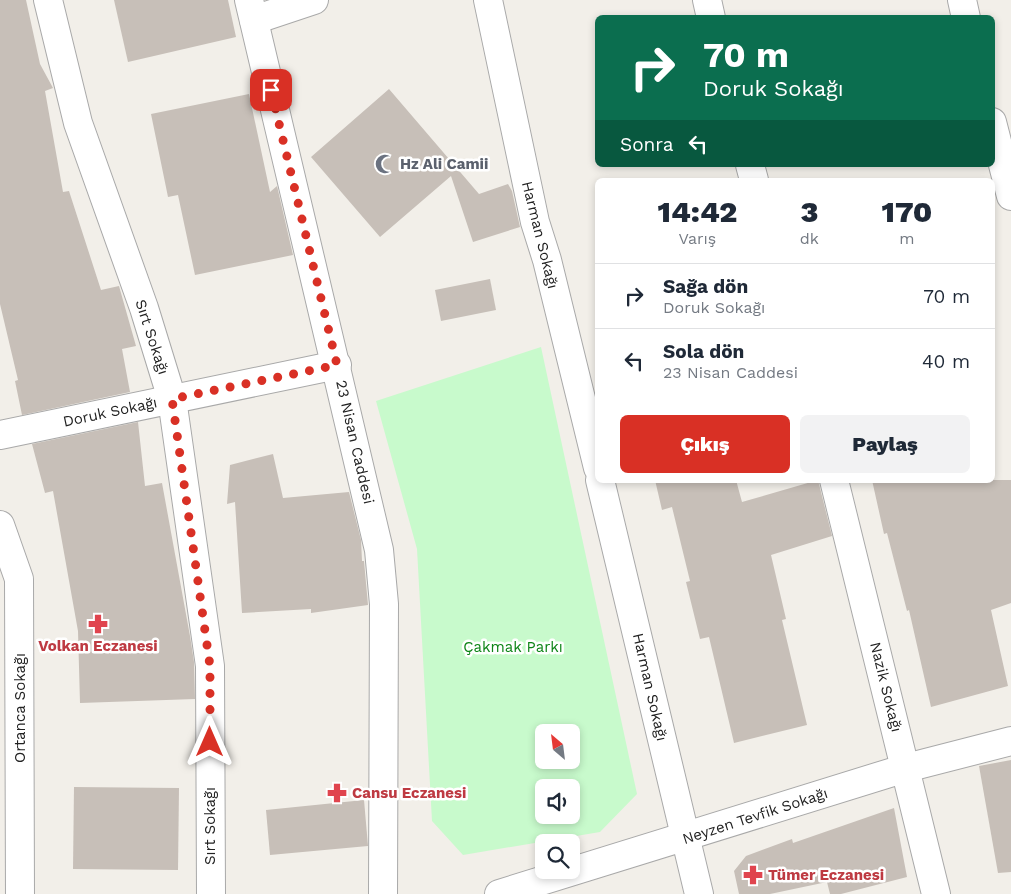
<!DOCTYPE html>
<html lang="tr">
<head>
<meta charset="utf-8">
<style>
  :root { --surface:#fff; --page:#f2f2f3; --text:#1f2937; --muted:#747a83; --line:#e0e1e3; --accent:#d93025 }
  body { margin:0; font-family:"Work Sans",sans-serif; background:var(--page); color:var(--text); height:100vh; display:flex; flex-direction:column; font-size:19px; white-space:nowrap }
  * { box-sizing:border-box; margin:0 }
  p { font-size:16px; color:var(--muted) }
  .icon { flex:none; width:28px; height:28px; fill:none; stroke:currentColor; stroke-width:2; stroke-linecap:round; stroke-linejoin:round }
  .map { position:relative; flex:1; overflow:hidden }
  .drawer { position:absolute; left:595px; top:178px; width:400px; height:305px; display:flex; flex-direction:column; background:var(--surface); border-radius:8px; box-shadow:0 2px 8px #0003 }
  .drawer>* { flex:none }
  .banner { position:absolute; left:595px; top:15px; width:400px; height:152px; border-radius:8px; box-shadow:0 2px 8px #0003; background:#0b6e4f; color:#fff; overflow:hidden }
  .needle { width:32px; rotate:332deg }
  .controls { position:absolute; left:535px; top:724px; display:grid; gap:10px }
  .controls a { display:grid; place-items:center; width:45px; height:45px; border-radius:8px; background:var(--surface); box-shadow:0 2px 8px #0003; font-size:25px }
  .pin { position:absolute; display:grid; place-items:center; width:42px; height:42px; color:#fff; margin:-21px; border-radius:10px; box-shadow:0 2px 8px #0006 }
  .me { position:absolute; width:55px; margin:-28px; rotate:0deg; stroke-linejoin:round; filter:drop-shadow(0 0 4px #0008) }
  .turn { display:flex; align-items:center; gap:18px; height:105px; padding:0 25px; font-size:22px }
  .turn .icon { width:65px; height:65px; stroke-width:2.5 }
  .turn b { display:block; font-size:35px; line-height:42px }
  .then { display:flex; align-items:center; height:48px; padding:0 25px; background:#0003; gap:10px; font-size:19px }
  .eta { display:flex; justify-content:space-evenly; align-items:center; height:85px; text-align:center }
  .eta b { font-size:30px; font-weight:800; line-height:35px }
  .button { display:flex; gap:10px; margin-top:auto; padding:10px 25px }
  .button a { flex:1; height:58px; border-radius:8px; background:var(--accent); color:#fff; font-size:20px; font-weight:800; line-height:58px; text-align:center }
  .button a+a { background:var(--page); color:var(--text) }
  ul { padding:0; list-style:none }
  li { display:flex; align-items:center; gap:15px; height:65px; padding:0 25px; border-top:1px solid var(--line) }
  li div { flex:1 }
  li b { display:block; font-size:19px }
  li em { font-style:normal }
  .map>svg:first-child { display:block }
  .park { fill:#c8facc; fill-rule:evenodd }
  .building { fill:#c7bfb8 }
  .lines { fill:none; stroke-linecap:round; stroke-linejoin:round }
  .minor-casing { stroke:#a9a9a9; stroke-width:30 }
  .tertiary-casing { stroke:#a9a9a9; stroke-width:30 }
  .minor { stroke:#fff; stroke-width:28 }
  .tertiary { stroke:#fff; stroke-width:28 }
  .route { stroke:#d93025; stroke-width:9; stroke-dasharray:0 16.2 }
  .labels { text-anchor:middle; stroke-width:5; stroke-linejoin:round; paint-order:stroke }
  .worship-label { font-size:15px; font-weight:bold; fill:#5b616d; stroke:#fff; text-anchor:start }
  .street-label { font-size:15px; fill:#222; stroke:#fff }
  .health-label { font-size:15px; font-weight:bold; fill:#be3a42; stroke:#fff; text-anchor:start }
  .park-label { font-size:15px; fill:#0c8416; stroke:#fff }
</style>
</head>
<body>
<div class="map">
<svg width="1011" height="894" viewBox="0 0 1011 894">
  <rect width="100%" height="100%" fill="#f2efe9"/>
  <!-- park -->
  <path class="park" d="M 541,347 L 637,794 L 600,832 L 463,855 L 432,821 L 417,549 L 376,401 ZM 544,732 L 571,732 L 571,760 L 544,760 ZM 544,788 L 571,788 L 571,815 L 544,815 Z"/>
  <!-- building -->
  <g class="building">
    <path d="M 0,0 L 26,0 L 40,64 L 53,88 L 45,91 L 63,192 L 69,191 L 101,290 L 119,286 L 136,346 L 122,349 L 130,392 L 22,415 L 15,381 L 18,380 L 0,304 Z"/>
    <path d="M 114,0 L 228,0 L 236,37 L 128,62 Z"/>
    <path d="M 389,89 L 479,194 L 508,184 L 512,191 L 520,227 L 473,242 L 451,176 L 380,237 L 311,157 Z"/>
    <path d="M 249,94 L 270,192 L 277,186 L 293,255 L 195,275 L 178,195 L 168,197 L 151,114 Z"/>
    <path d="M 490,279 L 496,310 L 441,321 L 435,290 Z"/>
    <path d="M 138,422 L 145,486 L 162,483 L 190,636 L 194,662 L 195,699 L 80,703 L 78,631 L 53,491 L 45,493 L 32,444 Z"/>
    <path d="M 273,454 L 283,498 L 349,492 L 361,540 L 362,561 L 364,561 L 368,605 L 311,613 L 311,609 L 242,613 L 235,502 L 227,504 L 230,465 Z"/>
    <path d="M 655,480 L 736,480 L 742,502 L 818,480 L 832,536 L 771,555 L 786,619 L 782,620 L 807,725 L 734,743 L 709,637 L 700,639 L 686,582 L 690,581 L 672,507 L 662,510 Z"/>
    <path d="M 872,480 L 1011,480 L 1011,603 L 991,610 L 1008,686 L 931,707 L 909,610 L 907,611 L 887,533 L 884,534 Z"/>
    <path d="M 1011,760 L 1011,872 L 998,873 L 979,766 Z"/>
    <path d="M 74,787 L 179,788 L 178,870 L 73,869 Z"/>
    <path d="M 364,800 L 368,846 L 270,855 L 266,810 Z"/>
    <path d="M 894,808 L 907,877 L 841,894 L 830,894 L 827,882 L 770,894 L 739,894 L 734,871 L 746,856 L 792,839 L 793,843 Z"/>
  </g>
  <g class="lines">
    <defs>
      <g id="minor">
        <path d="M 48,0 L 78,123 L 144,308 L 172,399 L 210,666 L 211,894"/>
        <path d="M 488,0 L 535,222 L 547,260 L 598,468"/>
        <path d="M 707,0 L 711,18"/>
        <path d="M 962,0 L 966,18"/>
        <path d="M 254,20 L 314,0"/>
        <path d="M 992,122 L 1011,196"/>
        <path d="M 750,165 L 754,180"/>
        <path d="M 0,435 L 337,365"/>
        <path d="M 600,480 L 699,894"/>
        <path d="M 834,480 L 936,894"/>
        <path d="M 0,525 L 19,579 L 20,894"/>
      </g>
      <g id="tertiary">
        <path d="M 249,0 L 379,550 L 384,604 L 383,894"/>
        <path d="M 499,894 L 906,768 L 1011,741"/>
      </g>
    </defs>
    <!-- minor casing -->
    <use href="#minor" class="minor-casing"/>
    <!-- tertiary casing -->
    <use href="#tertiary" class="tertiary-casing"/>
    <!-- minor -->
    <use href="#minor" class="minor"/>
    <!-- tertiary -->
    <use href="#tertiary" class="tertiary"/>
  </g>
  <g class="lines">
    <!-- route -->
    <path class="route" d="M 210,742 L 210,666 L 172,399 L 337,365 L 271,90"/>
  </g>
  <!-- icons -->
  <defs>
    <symbol id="mosque-bare" viewBox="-9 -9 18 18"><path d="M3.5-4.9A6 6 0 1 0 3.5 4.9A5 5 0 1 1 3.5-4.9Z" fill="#6b7280" stroke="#fff" stroke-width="2.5" paint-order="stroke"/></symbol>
    <symbol id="pharmacy-bare" viewBox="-9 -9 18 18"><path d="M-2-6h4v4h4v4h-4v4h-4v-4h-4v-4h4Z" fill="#e0444e" stroke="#fff" stroke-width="2.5" paint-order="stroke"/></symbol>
  </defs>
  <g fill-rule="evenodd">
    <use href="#mosque-bare" x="371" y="150" width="28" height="28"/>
    <use href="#pharmacy-bare" x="84" y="610" width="28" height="28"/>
    <use href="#pharmacy-bare" x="323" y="779" width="28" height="28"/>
    <use href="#pharmacy-bare" x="739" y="861" width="28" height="28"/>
  </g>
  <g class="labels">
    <!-- worship labels -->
    <g class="worship-label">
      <text x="400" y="169">Hz Ali Camii</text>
    </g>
    <!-- street labels -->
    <g class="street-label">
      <text transform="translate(540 235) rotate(76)" y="5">Harman Sokağı</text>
      <text transform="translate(152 337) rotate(72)" y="5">Sırt Sokağı</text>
      <text transform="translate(110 412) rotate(-12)" y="5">Doruk Sokağı</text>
      <text transform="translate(355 442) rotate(77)" y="5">23 Nisan Caddesi</text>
      <text transform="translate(650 687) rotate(77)" y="5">Harman Sokağı</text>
      <text transform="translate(886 687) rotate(76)" y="5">Nazik Sokağı</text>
      <text transform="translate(20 708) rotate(-90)" y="5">Ortanca Sokağı</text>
      <text transform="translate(755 816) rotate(-18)" y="5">Neyzen Tevfik Sokağı</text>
      <text transform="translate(210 826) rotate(-90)" y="5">Sırt Sokağı</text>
    </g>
    <!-- health labels -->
    <g class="health-label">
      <text x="98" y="651" text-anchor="middle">Volkan Eczanesi</text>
      <text x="352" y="798">Cansu Eczanesi</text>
      <text x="768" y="880">Tümer Eczanesi</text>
    </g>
    <!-- park labels -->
    <g class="park-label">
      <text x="513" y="652">Çakmak Parkı</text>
    </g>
  </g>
</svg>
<div class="controls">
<a><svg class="needle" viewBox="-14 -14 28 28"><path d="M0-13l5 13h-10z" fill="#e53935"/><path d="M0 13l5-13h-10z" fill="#747a83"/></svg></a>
<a><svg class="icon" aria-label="sound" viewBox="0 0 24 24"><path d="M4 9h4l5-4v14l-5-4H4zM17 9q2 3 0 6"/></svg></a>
<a><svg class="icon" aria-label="search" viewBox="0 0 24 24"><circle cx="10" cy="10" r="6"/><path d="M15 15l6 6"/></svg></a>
</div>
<div class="pin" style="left:271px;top:90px;background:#d93025"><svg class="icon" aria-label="arrive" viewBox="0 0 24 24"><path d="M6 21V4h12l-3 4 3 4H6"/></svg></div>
<svg class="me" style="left:210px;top:742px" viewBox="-20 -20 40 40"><path d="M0-17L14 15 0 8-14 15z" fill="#d93025" stroke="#fff" stroke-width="4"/></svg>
<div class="banner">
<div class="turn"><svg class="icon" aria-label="right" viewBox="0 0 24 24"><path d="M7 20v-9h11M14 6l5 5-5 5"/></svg><div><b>70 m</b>Doruk Sokağı</div></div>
<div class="then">Sonra<svg class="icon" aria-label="left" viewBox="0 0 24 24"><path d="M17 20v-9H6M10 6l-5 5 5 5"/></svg></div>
</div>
<section class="drawer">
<div class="eta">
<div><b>14:42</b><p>Varış</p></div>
<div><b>3</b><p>dk</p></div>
<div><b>170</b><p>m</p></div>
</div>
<ul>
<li><svg class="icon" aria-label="right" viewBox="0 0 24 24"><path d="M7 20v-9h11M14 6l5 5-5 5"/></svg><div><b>Sağa dön</b><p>Doruk Sokağı</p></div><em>70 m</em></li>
<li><svg class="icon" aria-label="left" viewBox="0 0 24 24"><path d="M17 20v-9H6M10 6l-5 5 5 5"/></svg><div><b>Sola dön</b><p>23 Nisan Caddesi</p></div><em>40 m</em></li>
</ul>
<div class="button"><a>Çıkış</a><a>Paylaş</a></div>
</section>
</div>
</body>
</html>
